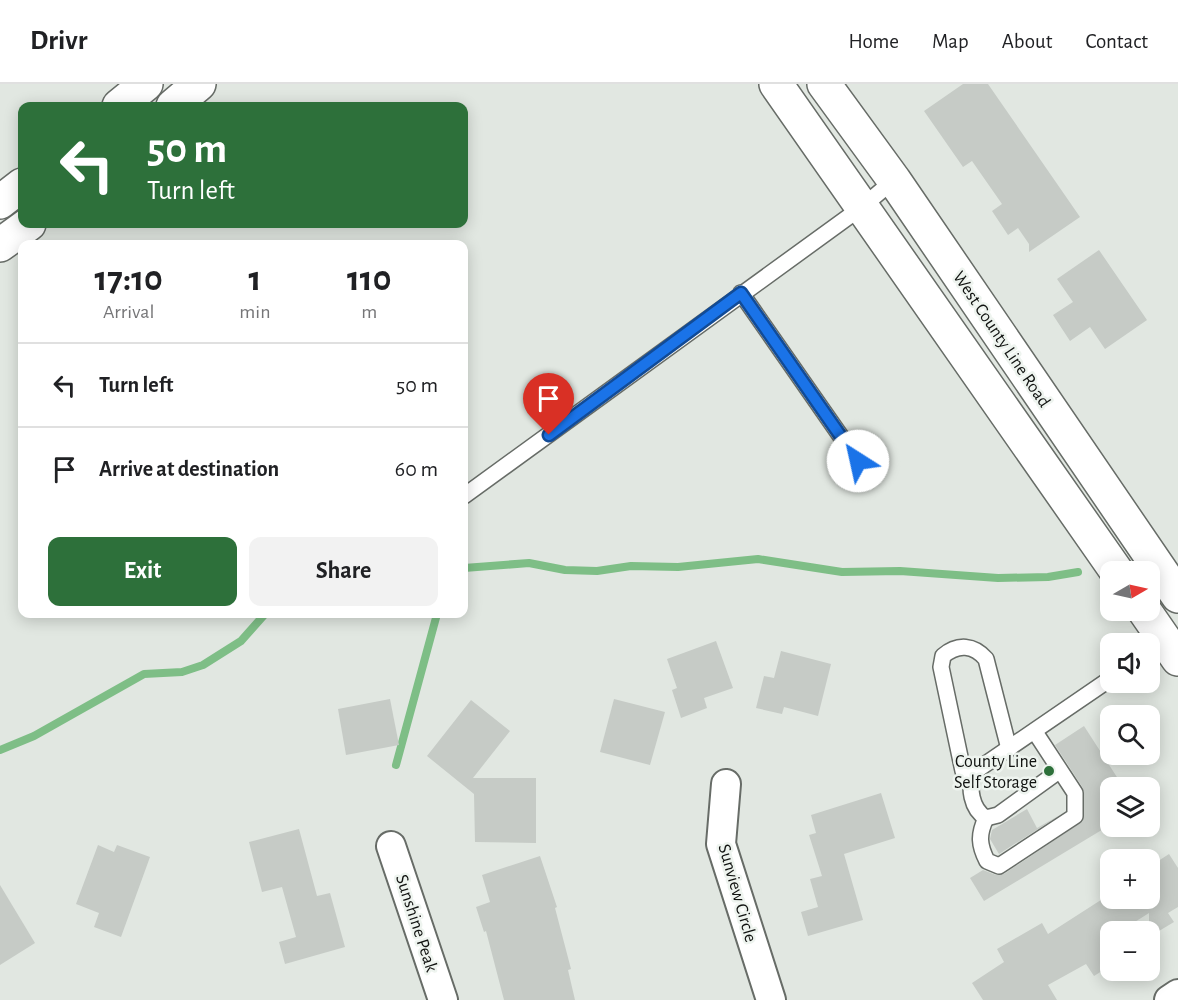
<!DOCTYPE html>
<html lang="en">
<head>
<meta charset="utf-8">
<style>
  :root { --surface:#fff; --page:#f2f2f2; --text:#202124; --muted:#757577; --line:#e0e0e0; --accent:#2d703a }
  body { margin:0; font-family:"Alegreya Sans",sans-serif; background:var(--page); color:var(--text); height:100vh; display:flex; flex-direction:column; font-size:22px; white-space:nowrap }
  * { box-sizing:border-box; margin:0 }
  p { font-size:20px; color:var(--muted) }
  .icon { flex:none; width:33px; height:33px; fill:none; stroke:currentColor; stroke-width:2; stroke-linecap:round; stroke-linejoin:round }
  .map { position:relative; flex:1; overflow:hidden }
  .sheet { position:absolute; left:18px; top:156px; width:450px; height:378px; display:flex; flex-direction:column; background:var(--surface); border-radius:12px; box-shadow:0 3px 15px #0003 }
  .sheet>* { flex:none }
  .hud { position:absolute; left:18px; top:18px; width:450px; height:126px; border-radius:12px; box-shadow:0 3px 15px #0003; background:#2d703a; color:#fff; overflow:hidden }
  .needle { width:39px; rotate:81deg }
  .tools { position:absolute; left:1100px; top:477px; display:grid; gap:12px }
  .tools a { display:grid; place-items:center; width:60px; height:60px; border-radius:12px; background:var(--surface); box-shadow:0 3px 15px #0003; font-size:30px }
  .pin { position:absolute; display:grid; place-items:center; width:51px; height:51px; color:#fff; margin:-62px -26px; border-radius:50% 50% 50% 0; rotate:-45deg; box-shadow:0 0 6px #0007 }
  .pin .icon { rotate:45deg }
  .me { position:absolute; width:66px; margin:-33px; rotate:325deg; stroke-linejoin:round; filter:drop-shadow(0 0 4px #0008) }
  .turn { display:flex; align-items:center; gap:21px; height:126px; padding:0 30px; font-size:27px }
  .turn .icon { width:78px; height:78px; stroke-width:2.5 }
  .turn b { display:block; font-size:42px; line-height:51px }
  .eta { display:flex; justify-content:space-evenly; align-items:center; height:102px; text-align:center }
  .eta b { font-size:36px; font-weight:600; line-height:42px }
  .button { display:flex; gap:12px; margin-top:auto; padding:12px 30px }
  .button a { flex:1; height:69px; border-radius:12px; background:var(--accent); color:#fff; font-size:24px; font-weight:600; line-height:69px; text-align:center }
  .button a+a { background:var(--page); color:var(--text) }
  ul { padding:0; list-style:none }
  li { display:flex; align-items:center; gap:18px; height:84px; padding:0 30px; border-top:2px solid var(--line) }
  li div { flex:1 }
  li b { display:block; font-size:22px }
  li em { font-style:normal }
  header { display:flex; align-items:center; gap:36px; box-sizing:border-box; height:84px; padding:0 30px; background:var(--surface); border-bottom:2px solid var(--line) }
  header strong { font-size:28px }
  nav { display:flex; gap:33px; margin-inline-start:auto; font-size:21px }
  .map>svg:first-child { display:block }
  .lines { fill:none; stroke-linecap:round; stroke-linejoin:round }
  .stream { stroke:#7ebe86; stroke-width:8 }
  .building { fill:#c6cbc6 }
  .lane-casing { stroke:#676c67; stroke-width:18 }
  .street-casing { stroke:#676c67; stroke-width:32 }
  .secondary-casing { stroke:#676c67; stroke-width:36 }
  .lane { stroke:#fff; stroke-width:15 }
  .street { stroke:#fff; stroke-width:28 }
  .secondary { stroke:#fff; stroke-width:33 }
  .route-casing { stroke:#114b97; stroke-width:15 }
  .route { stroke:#1a73e8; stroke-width:10 }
  .poi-dot { fill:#2d703a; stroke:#eef4ef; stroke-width:2 }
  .labels { text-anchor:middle; stroke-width:5; stroke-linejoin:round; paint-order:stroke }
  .street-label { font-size:18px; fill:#101210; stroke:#eef4ef }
  .poi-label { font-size:18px; fill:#101210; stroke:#eef4ef; text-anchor:end }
</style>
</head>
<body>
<header>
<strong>Drivr</strong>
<nav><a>Home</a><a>Map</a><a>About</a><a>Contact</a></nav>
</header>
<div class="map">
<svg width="1178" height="916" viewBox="0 0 1178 916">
  <rect width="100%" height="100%" fill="#e1e7e1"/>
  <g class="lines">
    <!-- stream -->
    <g class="stream">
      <path d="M 464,484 L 529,479 L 565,486 L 597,487 L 631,482 L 678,483 L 758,475 L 842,488 L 900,487 L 998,494 L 1048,493 L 1078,488"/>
      <path d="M 0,666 L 34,652 L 144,590 L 182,588 L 203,581 L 241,557 L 265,530"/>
      <path d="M 396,681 L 437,530"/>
    </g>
  </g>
  <!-- building -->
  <g class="building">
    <path d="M 963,0 L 988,0 L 1080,133 L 1029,168 L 1029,160 L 1018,144 L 1008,151 L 992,127 L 1002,120 L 972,77 L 963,83 L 924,27 Z"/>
    <path d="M 1099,166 L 1147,236 L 1105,265 L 1090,243 L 1070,257 L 1053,231 L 1073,218 L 1057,195 Z"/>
    <path d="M 716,557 L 733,604 L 704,614 L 707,624 L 681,634 L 672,606 L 677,604 L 667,575 Z"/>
    <path d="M 781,567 L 831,580 L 818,632 L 784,623 L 782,630 L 756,624 L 764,592 L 774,594 Z"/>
    <path d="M 390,615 L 399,661 L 346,671 L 338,625 Z"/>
    <path d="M 614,615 L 665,628 L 650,681 L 600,668 Z"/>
    <path d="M 471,616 L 510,647 L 473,694 L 536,694 L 536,759 L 475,758 L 474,710 L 427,672 Z"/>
    <path d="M 1084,642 L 1124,704 L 1110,704 L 1110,733 L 1102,739 L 1105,744 L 984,817 L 970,794 L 983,786 L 996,791 L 1004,790 L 1083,737 L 1083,704 L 1055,661 Z"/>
    <path d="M 881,709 L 895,754 L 844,770 L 863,836 L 808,852 L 801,828 L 818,823 L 810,795 L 822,792 L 809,751 L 816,749 L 811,731 Z"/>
    <path d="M 1027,725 L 1037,744 L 1060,731 L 999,770 L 990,755 L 992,746 Z"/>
    <path d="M 299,745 L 317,812 L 330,809 L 345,863 L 285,880 L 279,858 L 296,853 L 282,803 L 262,808 L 249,758 Z"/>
    <path d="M 98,761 L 114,768 L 117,761 L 150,773 L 121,853 L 94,843 L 99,829 L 76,820 Z"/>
    <path d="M 1169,770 L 1178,784 L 1178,823 L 1168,829 L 1174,838 L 1149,853 L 1149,829 L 1119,848 L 1110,848 L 1110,882 L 1094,892 L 1086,880 L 1048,901 L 1057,916 L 983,916 L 972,899 L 1004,878 L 997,865 L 1042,839 L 1048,850 L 1104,814 L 1149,814 L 1149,783 Z"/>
    <path d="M 540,772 L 557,823 L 555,824 L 571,885 L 568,886 L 575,916 L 504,916 L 486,847 L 484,848 L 476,823 L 490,818 L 482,791 Z"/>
    <path d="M 0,801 L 35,859 L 0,881 Z"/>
  </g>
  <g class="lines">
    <defs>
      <g id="lane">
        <path d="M 741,209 L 858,377"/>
        <path d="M 464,412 L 862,123 L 894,96"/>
        <path d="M 1059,687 L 998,731 L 986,734 C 971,725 968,703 974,688 L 1110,595"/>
        <path d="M 974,688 L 963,687 L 941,583 L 943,572 C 958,559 974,561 986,575 L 1009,665"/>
        <path d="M 986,734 C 978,751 979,761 987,777 L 999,782 L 1075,732 L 1075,709 L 1035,648"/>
      </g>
      <g id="street">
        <path d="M 726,700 L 721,760 L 771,916"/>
        <path d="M 391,762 L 443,916"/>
        <path d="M 1169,916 L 1178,910"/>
      </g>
      <g id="secondary">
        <path d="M 776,0 L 1117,488"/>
        <path d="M 824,0 L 894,96 L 1178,512"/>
        <path d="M 119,22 L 146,0"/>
        <path d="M 173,22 L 199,0"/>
        <path d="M 0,118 L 22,101"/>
        <path d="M 0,161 L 29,140"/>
        <path d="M 1144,526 L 1178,575"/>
      </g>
    </defs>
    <!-- lane casing -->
    <use href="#lane" class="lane-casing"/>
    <!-- street casing -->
    <use href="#street" class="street-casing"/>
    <!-- secondary casing -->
    <use href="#secondary" class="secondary-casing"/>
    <!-- lane -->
    <use href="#lane" class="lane"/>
    <!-- street -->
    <use href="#street" class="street"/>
    <!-- secondary -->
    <use href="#secondary" class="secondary"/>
  </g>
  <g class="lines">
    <defs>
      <path id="route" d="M 549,351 L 741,209 L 858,377"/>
    </defs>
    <!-- route casing -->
    <use href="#route" class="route-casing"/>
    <!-- route -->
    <use href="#route" class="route"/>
  </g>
  <!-- markers -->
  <circle class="poi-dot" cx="1049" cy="687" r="6"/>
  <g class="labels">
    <!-- street labels -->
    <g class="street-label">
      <text transform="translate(1002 255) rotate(56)" y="6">West County Line Road</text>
      <text transform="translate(738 809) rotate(74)" y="6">Sunview Circle</text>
      <text transform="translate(417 839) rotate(72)" y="6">Sunshine Peak</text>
    </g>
    <!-- poi labels -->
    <g class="poi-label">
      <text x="1037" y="683">County Line<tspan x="1037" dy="21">Self Storage</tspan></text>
    </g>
  </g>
</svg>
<div class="tools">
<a><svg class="needle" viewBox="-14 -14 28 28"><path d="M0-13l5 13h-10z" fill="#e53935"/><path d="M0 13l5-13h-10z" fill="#757577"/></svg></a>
<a><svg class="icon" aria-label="sound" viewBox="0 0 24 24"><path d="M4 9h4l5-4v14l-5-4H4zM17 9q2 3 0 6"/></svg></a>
<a><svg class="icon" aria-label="search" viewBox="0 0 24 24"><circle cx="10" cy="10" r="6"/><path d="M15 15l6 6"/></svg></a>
<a><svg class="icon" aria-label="layers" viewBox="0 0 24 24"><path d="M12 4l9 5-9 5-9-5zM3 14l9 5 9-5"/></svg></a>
<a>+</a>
<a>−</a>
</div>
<div class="pin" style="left:549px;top:351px;background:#d93025"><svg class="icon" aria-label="arrive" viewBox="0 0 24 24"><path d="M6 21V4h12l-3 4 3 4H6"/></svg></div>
<svg class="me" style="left:858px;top:377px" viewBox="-20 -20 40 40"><circle r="19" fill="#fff"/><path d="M0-13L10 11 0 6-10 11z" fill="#1a73e8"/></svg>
<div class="hud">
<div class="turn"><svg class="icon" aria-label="left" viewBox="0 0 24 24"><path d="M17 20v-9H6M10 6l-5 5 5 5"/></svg><div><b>50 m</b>Turn left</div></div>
</div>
<section class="sheet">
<div class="eta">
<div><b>17:10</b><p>Arrival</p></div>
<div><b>1</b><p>min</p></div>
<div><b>110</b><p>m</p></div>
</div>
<ul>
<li><svg class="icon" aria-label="left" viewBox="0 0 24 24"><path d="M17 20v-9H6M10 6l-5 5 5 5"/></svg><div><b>Turn left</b></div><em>50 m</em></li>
<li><svg class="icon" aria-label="arrive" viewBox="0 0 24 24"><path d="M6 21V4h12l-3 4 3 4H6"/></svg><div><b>Arrive at destination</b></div><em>60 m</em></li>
</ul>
<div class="button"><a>Exit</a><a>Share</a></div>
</section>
</div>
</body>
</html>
